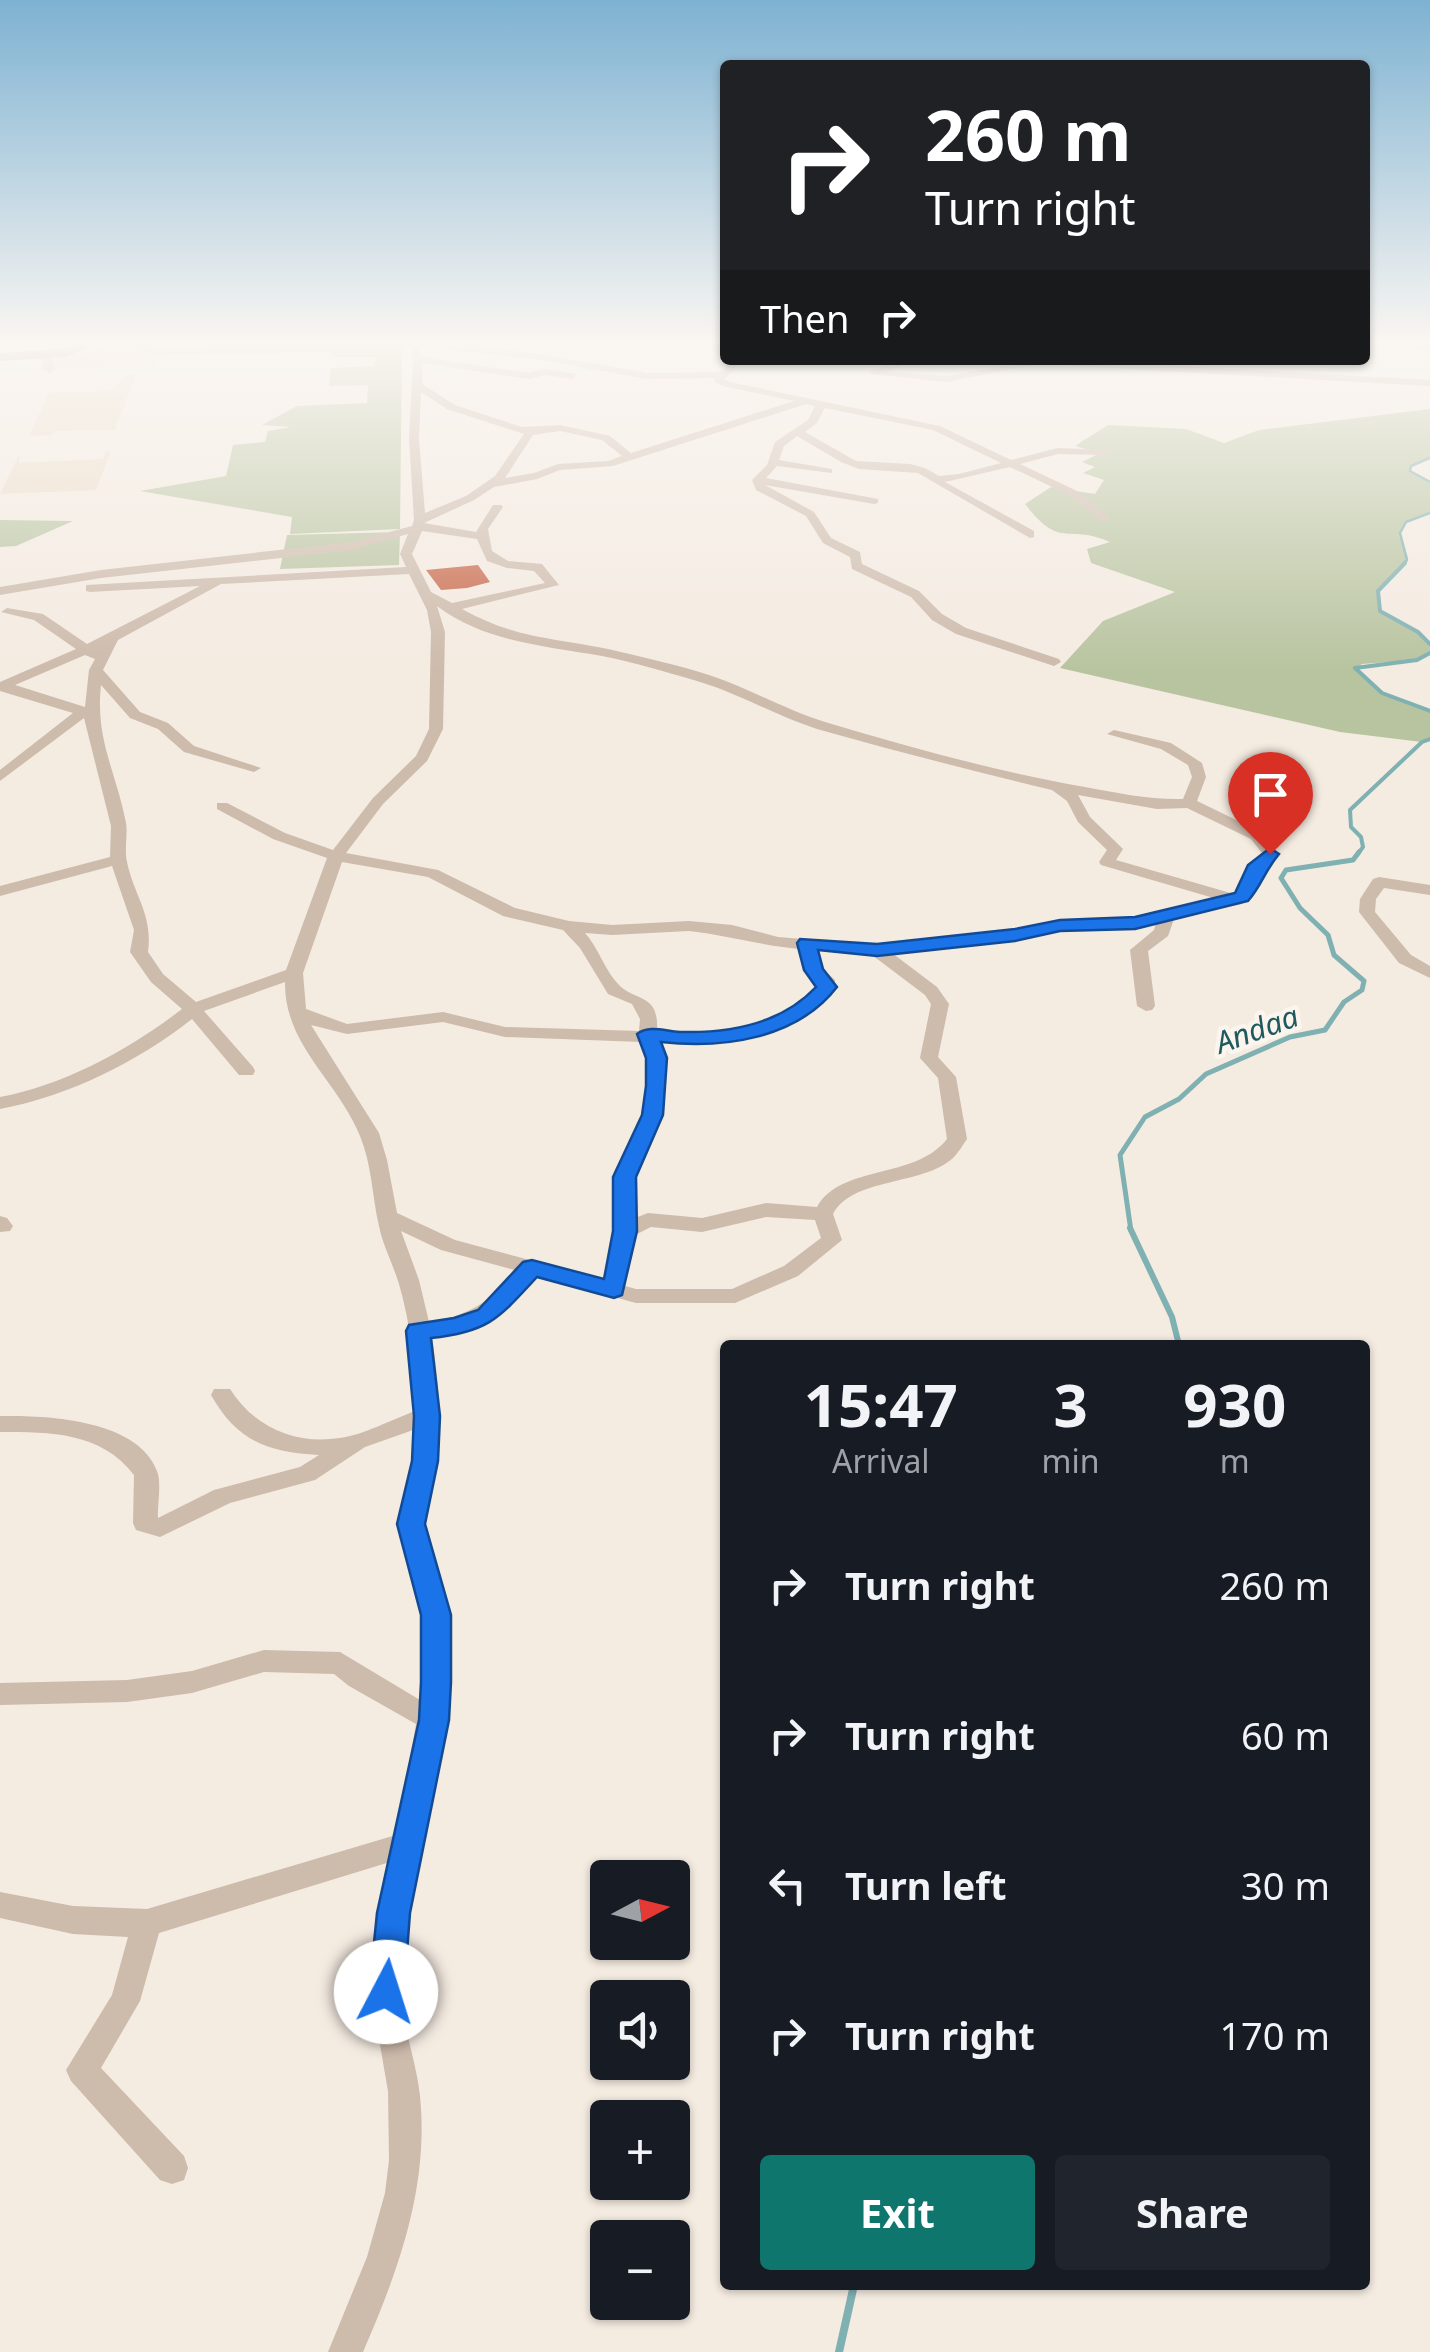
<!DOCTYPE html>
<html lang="en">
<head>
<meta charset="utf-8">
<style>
  :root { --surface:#171b24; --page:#20242c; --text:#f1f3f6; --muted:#9ea1a6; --accent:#0f766e }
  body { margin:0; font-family:"Noto Sans",sans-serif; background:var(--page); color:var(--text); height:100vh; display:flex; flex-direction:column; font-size:38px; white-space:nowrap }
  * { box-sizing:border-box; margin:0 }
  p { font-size:32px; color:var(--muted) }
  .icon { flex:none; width:55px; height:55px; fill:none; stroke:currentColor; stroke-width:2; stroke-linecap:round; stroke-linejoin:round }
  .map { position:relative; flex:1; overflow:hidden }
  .details { position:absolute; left:720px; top:1340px; width:650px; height:950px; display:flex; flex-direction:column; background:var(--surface); border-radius:10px; box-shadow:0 2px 8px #0004 }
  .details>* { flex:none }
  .hud { position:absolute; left:720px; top:60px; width:650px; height:305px; border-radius:10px; box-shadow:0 2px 8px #0004; background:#202124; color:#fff; overflow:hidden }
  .needle { width:65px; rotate:83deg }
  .tools { position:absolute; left:590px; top:1860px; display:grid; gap:20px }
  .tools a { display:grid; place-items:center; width:100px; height:100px; border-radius:10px; background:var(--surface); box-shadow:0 2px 8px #0004; font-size:50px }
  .pin { position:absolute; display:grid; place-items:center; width:85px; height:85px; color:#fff; margin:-102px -42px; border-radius:50% 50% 50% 0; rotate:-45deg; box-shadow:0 0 10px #0007 }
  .pin .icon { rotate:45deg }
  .me { position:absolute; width:110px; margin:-55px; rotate:5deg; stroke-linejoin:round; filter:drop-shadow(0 0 8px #0008) }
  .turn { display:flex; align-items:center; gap:35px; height:210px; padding:0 40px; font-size:45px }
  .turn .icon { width:130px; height:130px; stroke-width:2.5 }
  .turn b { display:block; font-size:70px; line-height:85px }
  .then { display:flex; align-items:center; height:95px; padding:0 40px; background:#0003; gap:20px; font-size:38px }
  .eta { display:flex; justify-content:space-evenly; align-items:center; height:170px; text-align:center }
  .eta b { font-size:60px; font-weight:700; line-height:70px }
  .button { display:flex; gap:20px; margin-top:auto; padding:20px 40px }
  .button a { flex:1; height:115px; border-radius:10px; background:var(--accent); color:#fff; font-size:40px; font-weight:700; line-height:115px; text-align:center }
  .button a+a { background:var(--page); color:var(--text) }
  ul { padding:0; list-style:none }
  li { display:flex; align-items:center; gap:30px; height:150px; padding:0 40px }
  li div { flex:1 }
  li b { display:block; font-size:38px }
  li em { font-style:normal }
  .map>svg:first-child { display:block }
  .green { fill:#b8c4a0 }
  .plaza { fill:#ecdcc8 }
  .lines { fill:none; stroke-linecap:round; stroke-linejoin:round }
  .stream-far4 { stroke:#7fb0b2; stroke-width:2.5 }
  .stream-far3 { stroke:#7fb0b2; stroke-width:4 }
  .stream-far2 { stroke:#7fb0b2; stroke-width:5 }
  .stream-far1 { stroke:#7fb0b2; stroke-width:6 }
  .stream { stroke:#7fb0b2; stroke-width:8 }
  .building { fill:#c8694b }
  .minor { fill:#cdbbac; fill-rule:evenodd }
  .secondary { fill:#a18a7d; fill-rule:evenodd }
  .route { fill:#1a73e8; stroke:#114b97; stroke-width:2.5 }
  .labels { text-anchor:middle; stroke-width:9; stroke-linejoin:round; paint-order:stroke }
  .water-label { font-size:30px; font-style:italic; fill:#1f5a5e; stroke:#fbf5ee }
</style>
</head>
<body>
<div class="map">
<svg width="1430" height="2352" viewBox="0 0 1430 2352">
  <rect width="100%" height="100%" fill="#f4ebe1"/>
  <!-- green -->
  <g class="green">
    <path d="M 402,346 L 400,529 L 290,534 L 292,517 L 140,491 L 226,476 L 233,445 L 265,442 L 268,431 L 291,427 L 262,425 L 297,406 L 367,403 L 368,385 L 329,386 L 331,368 L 374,366 L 375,357 L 332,357 L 332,352 L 162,355 Z"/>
    <path d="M 1430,409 L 1430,458 L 1411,466 L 1410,471 L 1430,482 L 1430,513 L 1406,522 L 1400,533 L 1408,558 L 1378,591 L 1380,611 L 1418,632 L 1430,644 L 1430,653 L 1417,660 L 1362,664 L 1355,669 L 1382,693 L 1430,711 L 1430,739 L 1422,742 L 1340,732 L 1060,668 L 1103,621 L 1175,592 L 1091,563 L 1087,549 L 1110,542 C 1068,523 1061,551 1025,504 L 1051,487 L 1095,494 L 1104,480 L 1083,473 L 1095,467 L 1082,462 L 1100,453 L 1075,446 L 1108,425 L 1186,429 L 1224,443 L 1259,430 Z"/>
    <path d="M 0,520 L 73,521 L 16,546 L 0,547 Z"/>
    <path d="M 400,532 L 399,565 L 280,569 L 287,535 Z"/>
  </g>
  <!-- plaza -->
  <g class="plaza">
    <path d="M 115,341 L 162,341 L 154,366 L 37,370 L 43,359 L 88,353 Z"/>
    <path d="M 126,374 L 136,374 L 115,430 L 54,431 L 52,435 L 29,436 L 49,393 L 112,391 Z"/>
    <path d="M 106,452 L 110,453 L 96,490 L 0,494 L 19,455 L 19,463 L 103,459 Z"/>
  </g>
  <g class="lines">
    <!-- stream-far4 -->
    <g class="stream-far4">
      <path d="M 1430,458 L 1411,466 L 1410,471 L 1430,482"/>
      <path d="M 1402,565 L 1407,560 L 1400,533 L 1406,522 L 1430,513"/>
    </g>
    <!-- stream-far3 -->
    <g class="stream-far3">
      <path d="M 1405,563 L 1378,591 L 1380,611 L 1418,632 L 1430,644"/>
      <path d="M 1430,653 L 1417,660 L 1355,668 L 1382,693 L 1430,711"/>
      <path d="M 1357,855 L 1363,847 L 1361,837 L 1351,827 L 1350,810 L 1422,742 L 1430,739"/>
    </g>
    <!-- stream-far2 -->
    <path class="stream-far2" d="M 1131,1231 L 1120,1155 L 1145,1117 L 1179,1099 L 1206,1074 L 1290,1037 L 1325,1030 L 1344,1002 L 1362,990 L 1364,981 L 1334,955 L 1328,935 L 1300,908 L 1281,878 L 1286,870 L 1353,860 L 1359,852"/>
    <!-- stream-far1 -->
    <path class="stream-far1" d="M 1130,1228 L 1172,1317 L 1179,1345"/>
    <!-- stream -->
    <path class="stream" d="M 839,2352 L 854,2285"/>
  </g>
  <!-- building -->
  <path class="building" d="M 478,565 L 490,582 L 467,588 L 441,590 L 426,570 Z"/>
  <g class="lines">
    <!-- minor -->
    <g class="minor">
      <path d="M 99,341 L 118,341 L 159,349 L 419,341 L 534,353 L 647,373 L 720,372 L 727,366 L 724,359 L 703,341 L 714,341 L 725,351 L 725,360 L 733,360 L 737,367 L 725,379 L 730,382 L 940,426 L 1011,460 L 1058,448 L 1108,450 L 1109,452 L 1104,455 L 1058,454 L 1020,464 L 1075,490 L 1108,516 L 1110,518 L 1104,522 L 1067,494 L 1010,467 L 945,482 L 1034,531 L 1034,537 L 1030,538 L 918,473 L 859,469 L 841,462 L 797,436 L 784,446 L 779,460 L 832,469 L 832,473 L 777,466 L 766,478 L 878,499 L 878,503 L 874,504 L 765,485 L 814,512 L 831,538 L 860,552 L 862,564 L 919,591 L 942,614 L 966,628 L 1059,659 L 1061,662 L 1054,666 L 956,634 L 932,620 L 911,597 L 852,569 L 850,557 L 823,543 L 806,516 L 756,490 L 752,480 L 767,465 L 775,442 L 808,420 L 815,406 L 806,404 L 613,466 L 560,470 L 537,479 L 494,487 L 474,500 L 424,523 L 476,532 L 493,505 L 501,505 L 503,507 L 488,529 L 492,551 L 508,561 L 542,564 L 559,585 L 462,609 C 517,639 549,637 608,649 C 642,657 679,665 712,676 C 750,689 786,710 825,722 C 909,747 998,772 1085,787 C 1118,793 1150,800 1183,799 L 1192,777 L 1188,765 L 1161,749 L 1107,734 L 1114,730 L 1171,743 L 1202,763 L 1206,777 L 1197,801 L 1263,833 L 1278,854 L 1262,871 L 1252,897 L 1242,904 L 1174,919 L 1168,936 L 1148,951 L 1155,1006 L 1152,1010 L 1146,1011 L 1137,1006 L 1130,950 L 1154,930 L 1156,923 L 1135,928 L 1060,931 L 1015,940 L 892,953 L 937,987 L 949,1004 L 938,1057 L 956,1077 L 967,1139 C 963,1145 958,1153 953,1158 C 922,1186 853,1177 833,1214 L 842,1240 L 798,1276 L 735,1303 L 636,1303 L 537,1276 C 506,1312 479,1330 432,1337 C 438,1377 442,1419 437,1459 C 434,1480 423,1498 423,1519 C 424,1552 441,1583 447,1616 C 453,1648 449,1682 445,1715 L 447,1721 L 443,1729 C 431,1815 407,1897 402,1984 C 400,2022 416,2058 420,2096 C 429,2187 399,2269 363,2352 L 328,2352 L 367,2257 L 385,2193 L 389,2160 L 388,2091 L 372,1999 L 376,1944 L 390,1862 L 159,1933 L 140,2001 L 101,2068 L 184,2156 L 188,2168 L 184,2180 L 172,2184 L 160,2180 L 71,2081 L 66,2070 L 112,1995 L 128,1937 L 73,1934 L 0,1918 L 0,1892 L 73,1906 L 147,1909 L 396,1835 L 416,1724 L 349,1686 L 334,1674 L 264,1672 L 192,1693 L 127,1702 L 0,1705 L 0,1683 L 127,1680 L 192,1671 L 264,1650 L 340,1652 L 420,1700 L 424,1632 L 399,1517 L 412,1466 L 416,1429 L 365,1447 L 315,1480 L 230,1503 L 160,1537 L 136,1530 L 133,1523 L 134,1475 C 101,1432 51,1432 0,1432 L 0,1416 C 45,1415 138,1419 157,1471 C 162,1484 157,1505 158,1518 L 214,1490 L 300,1467 L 319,1455 C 267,1452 237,1441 211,1395 L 214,1389 L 230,1389 C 254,1427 295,1445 340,1438 C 364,1435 392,1419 416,1411 C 415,1368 411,1325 399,1284 C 393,1264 383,1246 379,1226 C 372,1196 372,1165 360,1136 C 338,1081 284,1045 285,982 L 204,1011 L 253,1067 L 255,1071 L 253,1075 L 239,1075 L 192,1019 C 137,1062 69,1096 0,1109 L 0,1097 C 65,1085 130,1049 182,1009 L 151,982 L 130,952 L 134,930 L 112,866 L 0,896 L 0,886 L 110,857 L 111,826 L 84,718 L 0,781 L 0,770 L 73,713 L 0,691 L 0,682 L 76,649 L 34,620 L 1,612 L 7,608 L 43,614 L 87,644 L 200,586 L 90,592 L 86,591 L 86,585 L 406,567 L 400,554 L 408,534 L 352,550 L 101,578 L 0,595 L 0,587 L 101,570 L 351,542 L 412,526 L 414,520 L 409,439 L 413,359 L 411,347 L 159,355 ZM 420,347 L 534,359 L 647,379 L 715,378 L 715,382 L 723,386 L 794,401 L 631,453 L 610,436 L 560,425 L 522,427 L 455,405 L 422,384 L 423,363 L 529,379 L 545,375 L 573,379 L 576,374 L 545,369 L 529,373 L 422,357 ZM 421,392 L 447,409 L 524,434 L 495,476 L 466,496 L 425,513 L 419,439 ZM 825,408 L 933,430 L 1001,463 L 959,474 L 939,476 L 925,468 L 910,464 L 856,461 L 805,432 L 816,424 ZM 560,431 L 602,440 L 622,456 L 608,461 L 558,464 L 534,473 L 505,478 L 533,435 ZM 422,531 L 477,539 L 487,561 L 507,568 L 534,571 L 545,583 L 452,603 L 431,592 L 412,554 ZM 409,574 L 427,610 L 431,632 L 429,729 L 416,756 L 373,798 L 333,850 L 285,833 L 227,803 L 217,803 L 217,809 L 273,839 L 327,858 L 286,970 L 196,1002 L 163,974 L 148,952 C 153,914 134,896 127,862 C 124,849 128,835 126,823 C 116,771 95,740 101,685 L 130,718 L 158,729 L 184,752 L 254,772 L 261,768 L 194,746 L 168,723 L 140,712 L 103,670 L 118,640 L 221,584 ZM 437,606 C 484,642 546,646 602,656 C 634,662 666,672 697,681 C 738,693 776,716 817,729 C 895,751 973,771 1052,790 L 1067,801 L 1078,822 L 1107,850 L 1099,862 L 1101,865 L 1217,899 L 1135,918 L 1060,921 L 1015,930 L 877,945 L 778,937 L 732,925 L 689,921 L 612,925 L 569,921 L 515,908 L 438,870 L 346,853 L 383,804 L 427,761 L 443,729 L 445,632 ZM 85,655 L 95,659 L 89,670 L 85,707 L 15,685 ZM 1078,795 L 1157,809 L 1187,808 L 1251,839 L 1262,853 L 1247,869 L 1239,891 L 1234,894 L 1116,860 L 1123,849 L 1090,817 ZM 342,862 L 428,877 L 503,916 L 563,930 L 580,948 L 608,994 L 632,1004 L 640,1019 L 639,1031 L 505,1027 L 443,1012 L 347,1024 L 306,1009 L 303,973 ZM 689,931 C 727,935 762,946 800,949 L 805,970 L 817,982 L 817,989 C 772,1031 716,1033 657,1031 C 659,994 638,1002 620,986 C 605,972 599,948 585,933 L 612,935 ZM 817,950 L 872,955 L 925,995 L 931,1004 L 920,1058 L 938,1078 L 947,1139 C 915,1180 841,1164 817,1207 L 766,1203 L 702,1218 L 648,1213 L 635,1218 L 635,1177 L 662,1115 L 666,1064 L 659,1042 C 721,1044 792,1042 835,990 L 835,980 L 822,968 ZM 443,1022 L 505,1037 L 641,1042 L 648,1064 L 642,1115 L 615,1177 L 615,1231 L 605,1280 L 455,1240 L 397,1213 L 387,1160 L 379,1133 L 311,1025 L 347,1034 ZM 766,1217 L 815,1220 L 821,1238 L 784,1266 L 732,1289 L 636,1289 L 625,1286 L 635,1235 L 651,1227 L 702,1232 ZM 401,1231 L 441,1250 L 518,1271 C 492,1300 468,1317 429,1322 L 419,1280 Z"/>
      <path d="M 658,341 L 674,341 L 675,342 L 670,345 Z"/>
      <path d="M 1365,341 L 1430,345 L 1430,351 L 1365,344 Z"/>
      <path d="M 47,352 L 52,355 L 54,370 L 49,373 L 44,370 L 42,355 Z"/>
      <path d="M 904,360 L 919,360 L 886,372 L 947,376 L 1021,363 L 1012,360 L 1069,360 L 1430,380 L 1430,386 L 1038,364 L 947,382 L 870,374 L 872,370 Z"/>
      <path d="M 1379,877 L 1430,885 L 1430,895 L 1384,888 L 1376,899 L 1375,912 L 1411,955 L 1430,966 L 1430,978 L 1399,963 L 1359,912 L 1360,899 L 1373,879 Z"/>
      <path d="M 0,1216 L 7,1218 L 13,1226 L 10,1231 L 0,1232 Z"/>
    </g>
    <!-- secondary -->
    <path class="secondary" d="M 90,341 L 108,341 L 65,357 L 0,361 L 0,353 L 64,349 Z"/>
  </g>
  <!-- sky -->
  <linearGradient id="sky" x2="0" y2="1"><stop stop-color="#7eb2d2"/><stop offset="0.51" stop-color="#faf6f2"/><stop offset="1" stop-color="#faf6f2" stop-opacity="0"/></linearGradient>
  <rect width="1430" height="670" fill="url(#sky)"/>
  <!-- route -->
  <path class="route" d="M 1270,848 L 1279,854 C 1264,872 1262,885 1248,901 L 1135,929 L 1060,931 L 1015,941 L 877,956 L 818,950 L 823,969 L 837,987 C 797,1039 723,1049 661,1042 L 667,1058 L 663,1115 L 636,1177 L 637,1231 L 622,1295 L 614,1298 L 537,1277 C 499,1318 489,1332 431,1338 L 440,1416 L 438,1461 L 425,1524 L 451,1615 L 451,1682 L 449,1720 L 410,1913 L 404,1992 L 399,2003 L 386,2008 L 374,2003 L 369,1992 L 377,1913 L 419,1720 L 421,1682 L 421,1615 L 397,1524 L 412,1461 L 414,1416 L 406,1331 L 409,1325 L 454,1318 L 478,1310 L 523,1262 L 532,1260 L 604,1279 L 613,1231 L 613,1177 L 642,1115 L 646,1086 L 646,1058 L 637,1034 C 650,1024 667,1032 683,1032 C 732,1033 782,1023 816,987 L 804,970 L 797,943 L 800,939 L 877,944 L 1015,929 L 1060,920 L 1135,917 L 1235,893 L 1248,865 Z"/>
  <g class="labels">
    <!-- water labels -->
    <g class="water-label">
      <text transform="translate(1257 1030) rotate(-20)" y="10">Andaa</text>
    </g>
  </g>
</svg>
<div class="tools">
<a><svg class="needle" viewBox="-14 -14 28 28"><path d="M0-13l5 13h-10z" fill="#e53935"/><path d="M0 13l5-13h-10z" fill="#9ea1a6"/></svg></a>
<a><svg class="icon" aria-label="sound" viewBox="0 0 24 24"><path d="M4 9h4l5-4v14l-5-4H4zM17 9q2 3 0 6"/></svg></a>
<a>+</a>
<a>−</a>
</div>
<div class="pin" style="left:1270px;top:854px;background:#d93025"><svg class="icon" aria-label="arrive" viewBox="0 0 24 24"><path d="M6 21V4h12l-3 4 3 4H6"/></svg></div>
<svg class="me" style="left:386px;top:1992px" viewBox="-20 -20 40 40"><circle r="19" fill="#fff"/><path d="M0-13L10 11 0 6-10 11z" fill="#1a73e8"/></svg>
<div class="hud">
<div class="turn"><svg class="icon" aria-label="right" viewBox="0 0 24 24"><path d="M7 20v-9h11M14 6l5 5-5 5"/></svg><div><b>260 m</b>Turn right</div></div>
<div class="then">Then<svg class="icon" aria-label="right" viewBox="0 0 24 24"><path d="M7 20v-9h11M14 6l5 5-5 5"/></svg></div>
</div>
<section class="details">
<div class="eta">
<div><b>15:47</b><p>Arrival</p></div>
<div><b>3</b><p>min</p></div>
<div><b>930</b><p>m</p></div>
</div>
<ul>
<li><svg class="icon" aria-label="right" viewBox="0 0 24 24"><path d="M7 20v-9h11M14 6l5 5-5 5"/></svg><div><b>Turn right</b></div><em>260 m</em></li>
<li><svg class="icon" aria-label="right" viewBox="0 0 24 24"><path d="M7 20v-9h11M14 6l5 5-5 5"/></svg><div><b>Turn right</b></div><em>60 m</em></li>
<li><svg class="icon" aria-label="left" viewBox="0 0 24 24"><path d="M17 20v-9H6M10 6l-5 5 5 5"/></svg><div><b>Turn left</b></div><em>30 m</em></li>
<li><svg class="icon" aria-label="right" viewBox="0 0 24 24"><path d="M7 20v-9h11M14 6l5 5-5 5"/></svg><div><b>Turn right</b></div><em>170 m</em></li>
</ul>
<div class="button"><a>Exit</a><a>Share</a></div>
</section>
</div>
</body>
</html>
